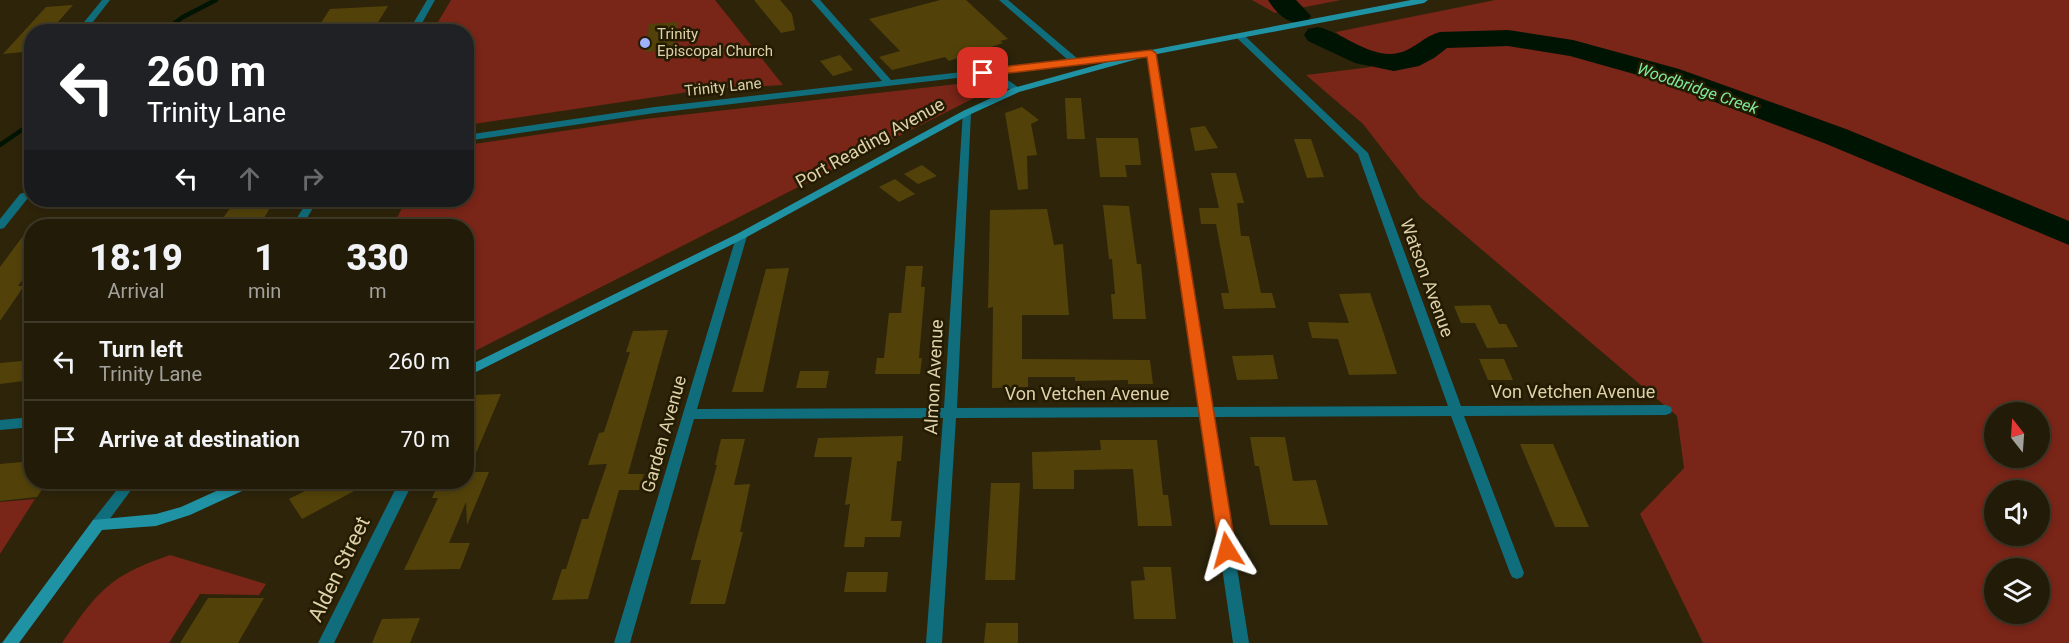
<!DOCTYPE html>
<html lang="en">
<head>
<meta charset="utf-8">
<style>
  :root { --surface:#221b08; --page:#2a2412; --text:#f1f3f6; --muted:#a2a19c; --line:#3f3929 }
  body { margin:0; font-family:Roboto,sans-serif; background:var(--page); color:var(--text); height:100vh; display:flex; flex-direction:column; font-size:22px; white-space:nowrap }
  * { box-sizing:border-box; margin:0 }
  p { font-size:20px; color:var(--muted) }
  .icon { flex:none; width:33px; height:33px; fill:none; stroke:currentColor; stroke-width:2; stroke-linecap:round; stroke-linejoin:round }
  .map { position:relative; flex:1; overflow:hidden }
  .drawer { position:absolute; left:24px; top:219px; width:450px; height:270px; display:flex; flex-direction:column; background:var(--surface); border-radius:24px; box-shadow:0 3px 9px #0003,0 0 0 2px var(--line) }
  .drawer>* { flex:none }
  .top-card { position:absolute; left:24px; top:24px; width:450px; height:183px; border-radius:24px; box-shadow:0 3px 9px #0003,0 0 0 2px var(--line); background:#202124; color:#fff; overflow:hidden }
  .needle { width:39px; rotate:343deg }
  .tools { position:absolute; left:1984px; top:402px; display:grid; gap:12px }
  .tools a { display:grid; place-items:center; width:66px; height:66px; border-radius:50%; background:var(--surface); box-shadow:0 3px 9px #0003,0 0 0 2px var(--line); font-size:30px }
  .pin { position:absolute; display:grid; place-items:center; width:51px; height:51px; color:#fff; margin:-26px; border-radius:12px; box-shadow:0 3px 9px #0006 }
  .me { position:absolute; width:66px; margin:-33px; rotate:352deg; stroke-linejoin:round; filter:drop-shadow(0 0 4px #0008) }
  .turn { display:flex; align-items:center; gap:21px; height:126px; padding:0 24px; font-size:27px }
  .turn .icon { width:78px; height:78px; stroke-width:2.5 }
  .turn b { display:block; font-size:42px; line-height:51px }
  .lanes { display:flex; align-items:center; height:57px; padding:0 24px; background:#0003; justify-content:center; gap:30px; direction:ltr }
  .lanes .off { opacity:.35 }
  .eta { display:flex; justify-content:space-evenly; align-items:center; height:102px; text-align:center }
  .eta b { font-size:36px; font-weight:800; line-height:42px }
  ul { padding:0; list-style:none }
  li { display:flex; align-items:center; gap:18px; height:78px; padding:0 24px; border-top:2px solid var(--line) }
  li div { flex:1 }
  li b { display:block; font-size:22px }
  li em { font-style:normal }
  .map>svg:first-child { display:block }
  .green { fill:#792518; fill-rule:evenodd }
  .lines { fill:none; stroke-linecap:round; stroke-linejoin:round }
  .stream { stroke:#001404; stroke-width:4.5 }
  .river { fill:#001404; fill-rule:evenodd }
  .building { fill:#52420a }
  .minor { fill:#106d7c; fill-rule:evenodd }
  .tertiary { fill:#106d7c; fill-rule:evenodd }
  .secondary { fill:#1f92a4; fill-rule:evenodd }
  .route { fill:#ea580c; stroke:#983908; stroke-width:1.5 }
  .poi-dot { fill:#9fb3fd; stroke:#231b02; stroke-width:2 }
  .labels { text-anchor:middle; stroke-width:5; stroke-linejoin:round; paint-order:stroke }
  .far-poi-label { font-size:15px; fill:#ded1aa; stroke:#231b02; text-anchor:start }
  .far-street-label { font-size:15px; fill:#ded1aa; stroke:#231b02 }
  .far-water-label { font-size:16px; font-style:italic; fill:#7bec9d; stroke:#231b02 }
  .street-label { font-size:18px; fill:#ded1aa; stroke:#231b02 }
  .near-street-label { font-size:21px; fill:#ded1aa; stroke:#231b02 }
</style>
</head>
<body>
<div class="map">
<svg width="2069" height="643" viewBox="0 0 2069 643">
  <rect width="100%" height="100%" fill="#2d240a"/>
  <!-- green -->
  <g class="green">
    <path d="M 451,0 L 715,0 L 783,85 L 709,89 L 467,125 L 466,32 L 432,32 Z"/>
    <path d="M 1252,0 L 1341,0 L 1275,13 Z"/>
    <path d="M 1495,0 L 2069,0 L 2069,643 L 1703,643 L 1640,514 L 1684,468 L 1677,416 L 1420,197 L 1363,124 L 1306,75 L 1371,67 L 1336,32 ZM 1995,412 L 2040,412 L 2040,458 L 1995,458 ZM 1995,490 L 2040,490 L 2040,536 L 1995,536 ZM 1995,568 L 2040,568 L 2040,614 L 1995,614 Z"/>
    <path d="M 975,82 L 987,86 L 986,92 L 467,355 L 466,226 L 393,226 L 406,200 L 466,200 L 467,145 L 645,119 Z"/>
    <path d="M 35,499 L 0,554 L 0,502 Z"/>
    <path d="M 170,555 L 266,584 L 259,595 L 200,594 L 169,643 L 62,643 C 98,591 109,576 170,555 Z"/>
  </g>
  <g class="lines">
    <!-- stream -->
    <g class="stream">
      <path d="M 162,32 L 183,17 L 216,0"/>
      <path d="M 0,145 L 32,123"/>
    </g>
    <!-- river -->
    <g class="river">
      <path d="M 1268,0 L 1296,0 L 1311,16 L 1307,22 C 1289,26 1278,15 1268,0 Z"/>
      <path d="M 1318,27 C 1344,33 1370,59 1398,53 C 1414,50 1424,36 1440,32 L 1508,30 L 1573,40 L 1679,69 L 1846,129 L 2069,221 L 2069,245 L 1824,143 L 1659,81 L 1570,56 L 1508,46 L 1447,48 L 1434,58 L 1419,66 L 1394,71 L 1355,63 L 1308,41 L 1304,35 L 1308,29 Z"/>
    </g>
  </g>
  <!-- building -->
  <g class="building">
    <path d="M 754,0 L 780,0 L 792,14 L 795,30 L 781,33 Z"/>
    <path d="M 940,0 L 966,0 L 1008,39 L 1000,41 L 1003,43 L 949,61 L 945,57 L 892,70 L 879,57 L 900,51 L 869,19 Z"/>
    <path d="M 73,5 L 49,32 L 32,32 L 32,51 L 3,54 L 46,7 Z"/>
    <path d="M 388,6 L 372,32 L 315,32 L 330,9 Z"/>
    <path d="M 678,22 L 675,50 L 645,52 L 649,24 Z"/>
    <path d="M 840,55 L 853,70 L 833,76 L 820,61 Z"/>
    <path d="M 1065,98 L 1081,98 L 1085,139 L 1067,139 Z"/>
    <path d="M 1022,107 L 1039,120 L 1031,124 L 1037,155 L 1027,156 L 1028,189 L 1018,190 L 1005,113 Z"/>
    <path d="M 1205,126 L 1218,148 L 1195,151 L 1190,128 Z"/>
    <path d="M 1096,138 L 1138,138 L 1141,165 L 1125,165 L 1127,177 L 1100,177 Z"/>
    <path d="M 1294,139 L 1311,139 L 1324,177 L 1307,178 Z"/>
    <path d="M 922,165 L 937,176 L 918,184 L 904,174 Z"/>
    <path d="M 1211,173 L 1236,173 L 1244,203 L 1237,203 L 1241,236 L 1249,236 L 1261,293 L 1272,293 L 1276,308 L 1224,309 L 1221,293 L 1229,293 L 1216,224 L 1201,224 L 1199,208 L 1219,208 Z"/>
    <path d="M 895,179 L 915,194 L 899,202 L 879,187 Z"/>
    <path d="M 236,200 L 275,200 L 259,226 L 221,226 L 226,218 L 223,218 Z"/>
    <path d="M 1103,205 L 1129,206 L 1137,264 L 1141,264 L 1146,319 L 1113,319 L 1111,294 L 1115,294 L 1112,259 L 1109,259 Z"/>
    <path d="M 1047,209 L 1054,245 L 1063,244 L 1069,315 L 1022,315 L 1022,359 L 1150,360 L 1153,384 L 1128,384 L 1128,380 L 1075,381 L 1075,377 L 1028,377 L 1028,387 L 992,388 L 993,307 L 988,308 L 990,210 Z"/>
    <path d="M 32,224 L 32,266 L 18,286 L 24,286 L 0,321 L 0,267 Z"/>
    <path d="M 906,266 L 923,266 L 921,287 L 925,287 L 919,358 L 922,358 L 920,374 L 875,374 L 877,358 L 884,358 L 889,313 L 901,313 Z"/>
    <path d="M 789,268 L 763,392 L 732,392 L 766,269 Z"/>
    <path d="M 1370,293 L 1382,328 L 1397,374 L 1349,375 L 1338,339 L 1312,338 L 1308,322 L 1349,323 L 1339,294 Z"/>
    <path d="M 1490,305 L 1499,324 L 1506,324 L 1518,347 L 1487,348 L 1475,323 L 1461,323 L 1454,306 Z"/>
    <path d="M 668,330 L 628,474 L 644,474 L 639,490 L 619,490 L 588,599 L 552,600 L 562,569 L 566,569 L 582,519 L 588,519 L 607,464 L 588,465 L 599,433 L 604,432 L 630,352 L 626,352 L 633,331 Z"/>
    <path d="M 1273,355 L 1278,379 L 1237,380 L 1232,356 Z"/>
    <path d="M 1479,359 L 1504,359 L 1513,380 L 1488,380 Z"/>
    <path d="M 32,360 L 32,380 L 0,384 L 0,363 Z"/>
    <path d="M 800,371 L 829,371 L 826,388 L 796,388 Z"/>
    <path d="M 501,394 L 468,472 L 489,472 L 467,525 L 466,502 L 449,543 L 470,543 L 460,569 L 404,570 L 438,498 L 432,498 L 439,482 L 466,482 L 466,409 L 473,395 Z"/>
    <path d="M 903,436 L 901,461 L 897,461 L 891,521 L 902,521 L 900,537 L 865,537 L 864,547 L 844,547 L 850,504 L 845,505 L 852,457 L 814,457 L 818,438 Z"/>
    <path d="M 1250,437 L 1285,437 L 1293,481 L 1316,480 L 1328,525 L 1270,525 L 1259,466 L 1255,466 Z"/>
    <path d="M 721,439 L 745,439 L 734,485 L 750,484 L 740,532 L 743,532 L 725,604 L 690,604 L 701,560 L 691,560 L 717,465 L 715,465 Z"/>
    <path d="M 1100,440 L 1157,440 L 1163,495 L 1168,495 L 1172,526 L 1138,526 L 1133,469 L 1074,470 L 1074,489 L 1033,489 L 1032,452 L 1101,450 Z"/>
    <path d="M 1520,444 L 1553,444 L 1589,527 L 1555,527 Z"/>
    <path d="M 32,461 L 32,482 L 47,482 L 37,497 L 0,501 L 0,464 Z"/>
    <path d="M 323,482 L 371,482 L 302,519 L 289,499 Z"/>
    <path d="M 991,483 L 1020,483 L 1015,580 L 985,580 Z"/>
    <path d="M 1143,567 L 1171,567 L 1176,619 L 1134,619 L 1131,581 L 1145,580 Z"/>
    <path d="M 847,572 L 888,572 L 886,592 L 844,592 Z"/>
    <path d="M 208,598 L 264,598 L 238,643 L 180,643 Z"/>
    <path d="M 420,618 L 410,643 L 372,643 L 382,619 Z"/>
    <path d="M 986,623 L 1018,623 L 1018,643 L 984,643 Z"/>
  </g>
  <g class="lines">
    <!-- minor -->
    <g class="minor">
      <path d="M 102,0 L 110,0 L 85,32 L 76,32 Z"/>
      <path d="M 811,0 L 820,0 L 891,80 L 1068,60 L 999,0 L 1008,0 L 1078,59 L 1154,51 L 1211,407 L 1448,406 L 1358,154 L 1238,39 L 1237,37 L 1241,34 L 1244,35 L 1368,153 L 1461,406 L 1666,405 L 1671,407 L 1672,410 L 1671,413 L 1666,415 L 1464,416 L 1524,573 L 1522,577 L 1517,579 L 1512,577 L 1510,573 L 1451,416 L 1213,417 L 1249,643 L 1233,643 L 1200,417 L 956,418 L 942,643 L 926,643 L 943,418 L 694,419 L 630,643 L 614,643 L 737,234 L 741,233 L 747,236 L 697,409 L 944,408 L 963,111 L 966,110 L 971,113 L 957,408 L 1199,407 L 1147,56 L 994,74 C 1004,78 1013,82 1021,90 L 1016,93 L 983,75 L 655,113 L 466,141 L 466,135 L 655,107 L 882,81 Z"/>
      <path d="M 32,190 L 32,197 L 28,198 L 4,228 L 0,229 L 0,219 L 20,194 Z"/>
      <path d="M 32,417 L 32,427 L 0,430 L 0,420 Z"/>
      <path d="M 399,482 L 413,482 L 334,643 L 318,643 Z"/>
    </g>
    <!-- tertiary -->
    <g class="tertiary">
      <path d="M 427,0 L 435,0 L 417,32 L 408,32 Z"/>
      <path d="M 308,200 L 318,200 L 302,226 L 292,226 Z"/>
      <path d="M 123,482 L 137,482 L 103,528 L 98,530 L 93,528 L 91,524 L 93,520 Z"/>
    </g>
    <!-- secondary -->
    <g class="secondary">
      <path d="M 1411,0 L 1428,0 L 1424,3 L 1152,55 L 1019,92 L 969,115 L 745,238 L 466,377 L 466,367 L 737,234 L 963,111 L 1013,88 L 1151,50 Z"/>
      <path d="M 236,482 L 255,482 L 253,486 L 190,515 L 156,526 L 102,530 L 19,643 L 2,643 L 93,520 L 156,514 L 181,507 Z"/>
    </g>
  </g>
  <!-- route -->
  <path class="route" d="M 1151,50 L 1156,53 L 1236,550 L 1233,555 L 1227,557 L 1221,555 L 1219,550 L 1147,57 L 983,76 L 978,73 L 983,69 Z"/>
  <!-- markers -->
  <circle class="poi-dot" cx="645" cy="43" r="6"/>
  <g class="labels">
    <!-- far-poi labels -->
    <g class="far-poi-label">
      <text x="657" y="39">Trinity<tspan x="657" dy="17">Episcopal Church</tspan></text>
    </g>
    <!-- far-street labels -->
    <g class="far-street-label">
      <text transform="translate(723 87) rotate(-6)" y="5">Trinity Lane</text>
    </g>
    <!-- far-water labels -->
    <g class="far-water-label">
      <text transform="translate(1698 88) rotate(19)" y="6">Woodbridge Creek</text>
    </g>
    <!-- street labels -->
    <g class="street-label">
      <text transform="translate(870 143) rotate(-29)" y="6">Port Reading Avenue</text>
      <text transform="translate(1427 278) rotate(70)" y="6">Watson Avenue</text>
      <text transform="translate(934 377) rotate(-87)" y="6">Almon Avenue</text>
      <text x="1573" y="398">Von Vetchen Avenue</text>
      <text x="1087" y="400">Von Vetchen Avenue</text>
      <text transform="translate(664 434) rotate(-74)" y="6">Garden Avenue</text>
    </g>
    <!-- near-street labels -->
    <g class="near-street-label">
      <text transform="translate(339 569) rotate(-64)" y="7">Alden Street</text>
    </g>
  </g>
</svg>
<div class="tools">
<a><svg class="needle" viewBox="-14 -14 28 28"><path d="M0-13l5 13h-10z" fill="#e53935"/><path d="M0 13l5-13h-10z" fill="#a2a19c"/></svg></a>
<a><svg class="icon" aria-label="sound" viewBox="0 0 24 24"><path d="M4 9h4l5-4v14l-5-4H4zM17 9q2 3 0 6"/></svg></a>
<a><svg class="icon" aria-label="layers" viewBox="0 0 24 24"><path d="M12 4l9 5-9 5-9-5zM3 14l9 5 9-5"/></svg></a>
</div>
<div class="pin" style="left:983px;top:73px;background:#d93025"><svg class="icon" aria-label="arrive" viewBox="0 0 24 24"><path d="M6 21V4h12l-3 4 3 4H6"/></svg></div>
<svg class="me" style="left:1227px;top:550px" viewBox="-20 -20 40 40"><path d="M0-17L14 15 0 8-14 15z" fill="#ea580c" stroke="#fff" stroke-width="4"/></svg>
<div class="top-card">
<div class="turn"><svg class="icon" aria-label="left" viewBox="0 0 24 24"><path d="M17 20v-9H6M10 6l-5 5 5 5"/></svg><div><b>260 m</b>Trinity Lane</div></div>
<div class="lanes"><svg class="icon" aria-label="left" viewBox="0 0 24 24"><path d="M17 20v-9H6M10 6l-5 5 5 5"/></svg><svg class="icon off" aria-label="ahead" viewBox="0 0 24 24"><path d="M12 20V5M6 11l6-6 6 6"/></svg><svg class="icon off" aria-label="right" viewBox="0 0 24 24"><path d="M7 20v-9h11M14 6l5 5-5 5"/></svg></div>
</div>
<section class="drawer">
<div class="eta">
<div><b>18:19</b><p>Arrival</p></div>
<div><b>1</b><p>min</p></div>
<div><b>330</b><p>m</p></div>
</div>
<ul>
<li><svg class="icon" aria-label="left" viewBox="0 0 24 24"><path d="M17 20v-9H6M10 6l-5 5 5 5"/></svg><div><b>Turn left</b><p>Trinity Lane</p></div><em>260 m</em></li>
<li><svg class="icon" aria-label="arrive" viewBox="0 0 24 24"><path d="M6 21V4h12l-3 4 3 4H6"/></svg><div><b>Arrive at destination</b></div><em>70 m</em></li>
</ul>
</section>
</div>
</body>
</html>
